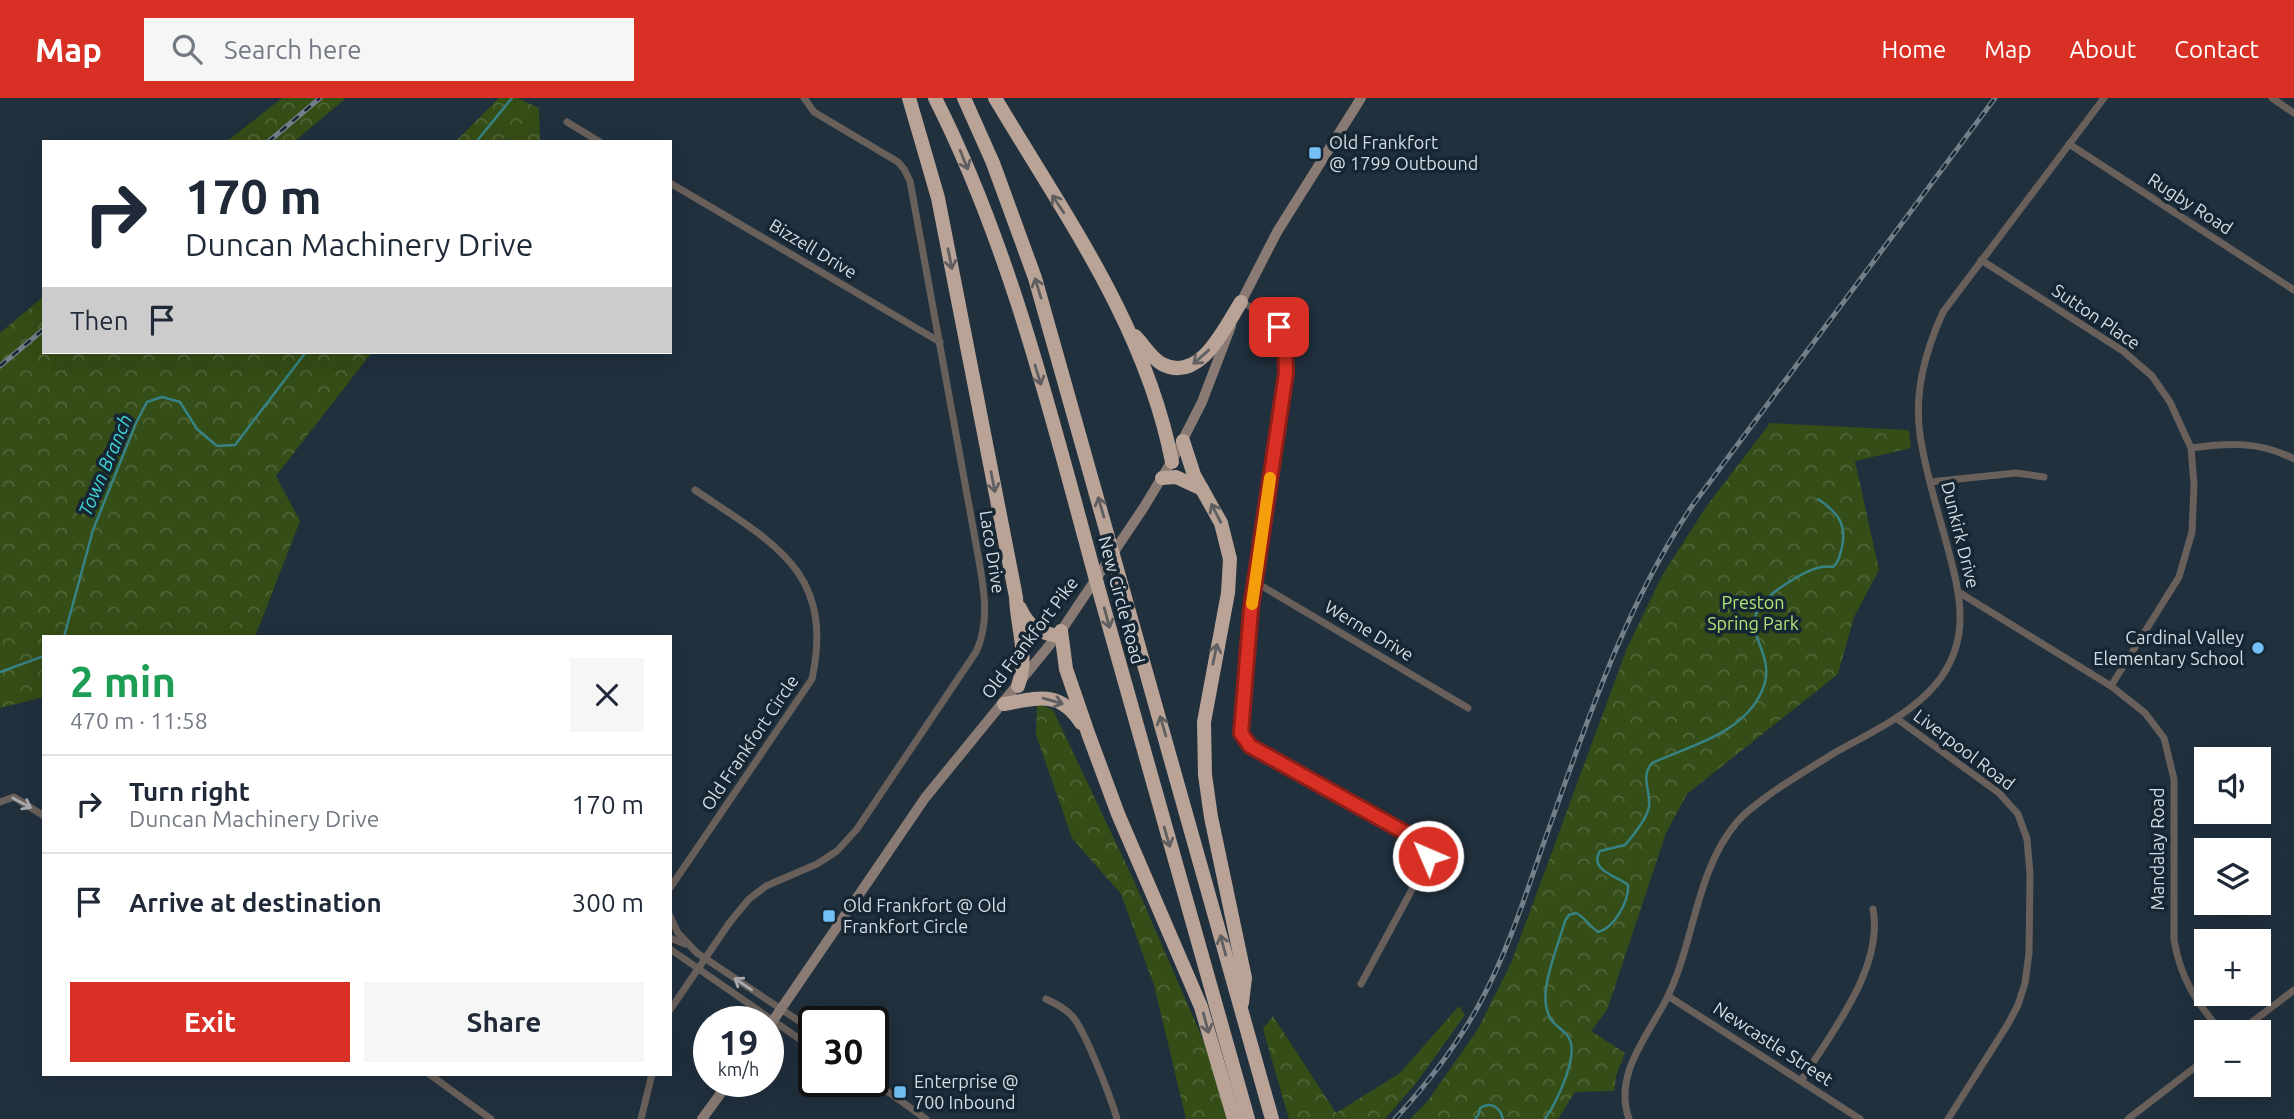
<!DOCTYPE html>
<html lang="en">
<head>
<meta charset="utf-8">
<style>
  :root { --surface:#fff; --page:#f6f6f7; --text:#1f2937; --muted:#747a83; --line:#e0e1e3; --accent:#d93025 }
  body { margin:0; font-family:Ubuntu,sans-serif; background:var(--page); color:var(--text); height:100vh; display:flex; flex-direction:column; font-size:26px; white-space:nowrap }
  * { box-sizing:border-box; margin:0 }
  p { font-size:23px; color:var(--muted) }
  .icon { flex:none; width:38px; height:38px; fill:none; stroke:currentColor; stroke-width:2; stroke-linecap:round; stroke-linejoin:round }
  .map { position:relative; flex:1; overflow:hidden }
  .side { position:absolute; left:42px; top:537px; width:630px; height:441px; display:flex; flex-direction:column; background:var(--surface); border-radius:0px; box-shadow:0 7px 28px #0002 }
  .side>* { flex:none }
  .hud { position:absolute; left:42px; top:42px; width:630px; height:214px; border-radius:0px; box-shadow:0 7px 28px #0002; background:#fff; color:var(--text); overflow:hidden }
  .controls { position:absolute; left:2194px; top:649px; display:grid; gap:14px }
  .controls a { display:grid; place-items:center; width:77px; height:77px; border-radius:0px; background:var(--surface); box-shadow:0 7px 28px #0002; font-size:35px }
  .speed { position:absolute; left:693px; top:908px; display:flex; gap:14px; font-size:35px; font-weight:700; text-align:center }
  .speed>* { display:grid; place-content:center; width:91px; height:91px; border-radius:50%; background:var(--surface); box-shadow:0 7px 28px #0002; line-height:1 }
  .speed small { font-size:18px; font-weight:400 }
  .speed .limit { border:4px solid #111; border-radius:10px; background:#fff; color:#111 }
  .pin { position:absolute; display:grid; place-items:center; width:60px; height:60px; color:#fff; margin:-30px; border-radius:14px; box-shadow:0 4px 10px #0006 }
  .me { position:absolute; width:77px; margin:-38px; rotate:315deg; stroke-linejoin:round; filter:drop-shadow(0 0 5px #0008) }
  .turn { display:flex; align-items:center; gap:24px; height:147px; padding:0 28px; font-size:32px }
  .turn .icon { width:91px; height:91px; stroke-width:2.5 }
  .turn b { display:block; font-size:49px; line-height:60px }
  .then { display:flex; align-items:center; height:66px; padding:0 28px; background:#0003; gap:14px; font-size:26px }
  .round { display:grid; place-items:center; flex:none; width:74px; height:74px; border-radius:0px; background:var(--page) }
  .headline { display:flex; align-items:center; justify-content:space-between; height:119px; padding:0 28px }
  h1 { font-size:42px; font-weight:600; line-height:52px; color:#1e9e55 }
  .action { display:flex; gap:14px; margin-top:auto; padding:14px 28px }
  .action a { flex:1; height:80px; border-radius:0px; background:var(--accent); color:#fff; font-size:28px; font-weight:600; line-height:80px; text-align:center }
  .action a+a { background:var(--page); color:var(--text) }
  ul { padding:0; list-style:none }
  li { display:flex; align-items:center; gap:21px; height:98px; padding:0 28px; border-top:2px solid var(--line) }
  li div { flex:1 }
  li b { display:block; font-size:26px }
  li em { font-style:normal }
  header { display:flex; align-items:center; gap:42px; box-sizing:border-box; height:98px; padding:0 35px; background:var(--accent); color:#fff }
  header strong { font-size:33px }
  nav { display:flex; gap:38px; margin-inline-start:auto; font-size:24px }
  .search { width:490px; height:63px; background:var(--page); display:flex; align-items:center; gap:18px; box-sizing:border-box; padding:0 24px; border-radius:0px; color:var(--muted); font-size:26px }
  .map>svg:first-child { display:block }
  .forest { fill:url(#forest-crowns) }
  .lines { fill:none; stroke-linecap:round; stroke-linejoin:round }
  .stream { stroke:#378284; stroke-width:2.5 }
  .street { stroke:#69605b; stroke-width:7 }
  .secondary { stroke:#897b73; stroke-width:10 }
  .highway { stroke:#b9a296; stroke-width:14 }
  .rail-casing { stroke:#73808a; stroke-width:5 }
  .rail { stroke:#162633; stroke-width:2.5; stroke-dasharray:8; stroke-linecap:butt }
  .oneway { stroke:#5f5e60 }
  .oneway2 { stroke:#a9abae }
  .route-casing { stroke:#8d1f18; stroke-width:18 }
  .route { stroke:#d93025; stroke-width:12 }
  .slow { stroke:#f59e0b; stroke-width:12 }
  .poi-dot { fill:#74c0f6; stroke:#162633; stroke-width:2.5 }
  .labels { text-anchor:middle; stroke-width:7; stroke-linejoin:round; paint-order:stroke }
  .poi-label { font-size:18px; fill:#d3dde5; stroke:#162633; text-anchor:start }
  .street-label { font-size:18px; fill:#d3dde5; stroke:#162633 }
  .park-label { font-size:18px; fill:#b2e676; stroke:#162633 }
  .water-label { font-size:19px; font-style:italic; fill:#41d7db; stroke:#162633 }
</style>
</head>
<body>
<header>
<strong>Map</strong>
<div class="search"><svg class="icon" aria-label="search" viewBox="0 0 24 24"><circle cx="10" cy="10" r="6"/><path d="M15 15l6 6"/></svg>Search here</div>
<nav><a>Home</a><a>Map</a><a>About</a><a>Contact</a></nav>
</header>
<div class="map">
<svg width="2294" height="1021" viewBox="0 0 2294 1021">
  <defs>
    <pattern id="forest-crowns" width="20" height="18" patternUnits="userSpaceOnUse" patternTransform="scale(1.75)"><rect width="20" height="18" fill="#354d16"/><path d="M2 6a3 3 0 1 1 6 0M12 15a3 3 0 1 1 6 0" fill="none" stroke="#516638"/></pattern>
  </defs>
  <rect width="100%" height="100%" fill="#20303d"/>
  <!-- forest -->
  <g class="forest">
    <path d="M 282,0 L 346,0 L 294,44 L 226,44 Z"/>
    <path d="M 499,0 L 518,0 L 539,10 L 540,44 L 519,44 L 503,41 L 500,44 L 455,44 Z"/>
    <path d="M 44,198 L 44,254 L 372,254 L 276,378 L 300,423 L 255,539 L 44,539 L 44,599 L 0,610 L 0,235 Z"/>
    <path d="M 1770,325 L 1909,332 L 1911,350 L 1855,363 L 1879,472 L 1854,519 L 1838,576 L 1687,696 L 1666,735 L 1607,912 L 1591,933 L 1625,955 L 1616,978 L 1614,993 L 1575,994 L 1558,1021 L 1410,1021 L 1427,1004 L 1478,931 L 1511,865 L 1627,550 L 1663,476 L 1706,409 Z"/>
    <path d="M 1037,605 L 1053,612 L 1135,785 L 1214,967 L 1231,1021 L 1186,1021 L 1154,887 L 1121,796 L 1072,740 L 1036,637 Z"/>
    <path d="M 1459,908 L 1465,917 L 1416,985 L 1385,1021 L 1289,1021 L 1263,931 L 1273,918 L 1336,1015 L 1400,975 Z"/>
  </g>
  <g class="lines">
    <!-- stream -->
    <g class="stream">
      <path d="M 476,44 L 512,0"/>
      <path d="M 64,539 L 93,432 L 136,325 L 147,304 L 162,299 L 180,304 L 197,331 L 217,348 L 235,347 L 306,254"/>
      <path d="M 0,574 L 44,558"/>
      <path d="M 1475,1021 L 1479,1016 L 1480,1010 C 1491,1003 1500,1009 1503,1021"/>
      <path d="M 1545,1021 C 1556,1005 1582,954 1567,937 C 1556,925 1549,926 1546,907 C 1542,885 1559,845 1565,823 L 1569,817 L 1576,815 C 1586,820 1589,828 1598,834 C 1614,830 1629,804 1628,787 C 1617,778 1588,772 1600,753 L 1625,747 C 1633,738 1647,720 1649,709 C 1651,693 1640,678 1652,665 C 1689,648 1738,637 1759,599 C 1789,546 1711,529 1794,481 C 1805,474 1820,466 1833,469 C 1839,464 1840,457 1842,449 C 1847,425 1837,414 1818,401"/>
    </g>
    <!-- street -->
    <g class="street">
      <path d="M 2272,0 L 2294,15"/>
      <path d="M 567,24 L 600,44"/>
      <path d="M 2069,46 L 2294,192"/>
      <path d="M 670,85 L 940,244"/>
      <path d="M 1981,162 L 2123,253 L 2152,278 L 2170,304 L 2191,350 L 2194,387 L 2192,434 L 2179,479 L 2111,588"/>
      <path d="M 1241,204 C 1258,213 1278,220 1284,240 C 1294,270 1277,334 1272,367 C 1259,453 1248,539 1240,626 L 1242,640 L 1250,648 L 1422,744 L 1429,751 L 1422,773 L 1361,886"/>
      <path d="M 2191,350 C 2228,345 2260,343 2294,361"/>
      <path d="M 1930,384 L 2016,375 L 2044,379"/>
      <path d="M 1255,484 L 1468,610"/>
      <path d="M 1960,495 L 2111,588 L 2145,615 L 2164,640 L 2174,681 L 2174,842 C 2181,882 2196,903 2221,934"/>
      <path d="M 1896,620 L 1999,695 L 2018,716 L 2027,741 L 2030,776 L 2029,855 L 2025,885 L 2018,907 L 2008,926 L 1948,1021"/>
      <path d="M 0,704 L 14,699 L 44,718"/>
      <path d="M 670,790 L 812,581 C 835,473 773,445 695,392"/>
      <path d="M 670,818 L 678,835 L 697,855 L 814,933"/>
      <path d="M 670,840 L 685,846"/>
      <path d="M 670,851 L 814,951"/>
      <path d="M 1668,898 L 1860,1021"/>
      <path d="M 1046,901 C 1056,906 1065,910 1073,919 C 1086,935 1111,1000 1117,1021"/>
      <path d="M 670,912 L 730,824 L 749,801 L 766,788 L 817,766 L 837,753 L 857,731 L 976,554 C 992,521 982,481 976,446 L 910,83 L 904,71 L 898,64 L 814,14 L 804,0"/>
      <path d="M 2239,934 L 2294,892"/>
      <path d="M 429,976 L 491,1021"/>
      <path d="M 873,983 L 926,1021"/>
      <path d="M 1801,983 C 1831,935 1884,870 1873,811"/>
      <path d="M 641,1021 L 652,976"/>
      <path d="M 1629,1021 C 1613,976 1648,938 1667,900 C 1695,843 1695,774 1737,724 C 1747,712 1761,703 1773,694 C 1793,680 1815,667 1836,654 C 1870,635 1910,617 1936,586 C 1974,540 1959,492 1945,440 C 1936,406 1925,372 1920,337 C 1914,294 1925,254 1943,214 L 2104,0"/>
      <path d="M 2128,1021 L 2207,960"/>
    </g>
    <!-- secondary -->
    <g class="secondary">
      <path d="M 1238,210 L 1277,134 L 1361,0"/>
      <path d="M 768,930 L 925,700 L 1061,533 L 1144,409 L 1173,361 L 1202,304 L 1231,228"/>
      <path d="M 702,1021 L 729,984"/>
    </g>
    <!-- highway -->
    <g class="highway">
      <path d="M 909,0 L 938,100 L 1016,499 C 1017,531 1029,556 1018,588"/>
      <path d="M 935,0 C 1012,152 1053,325 1098,489 C 1147,666 1198,843 1248,1021"/>
      <path d="M 964,0 L 993,65 L 1035,180 L 1272,1021"/>
      <path d="M 995,0 C 1064,116 1146,229 1172,364"/>
      <path d="M 1135,238 C 1144,247 1151,260 1162,266 C 1200,286 1225,229 1241,204"/>
      <path d="M 1183,343 L 1194,377 L 1221,425 L 1230,461 L 1228,495 L 1204,624 L 1205,677 L 1211,719 L 1245,880 L 1242,905"/>
      <path d="M 1162,380 L 1176,379 L 1202,391"/>
      <path d="M 1020,510 C 1028,528 1038,534 1057,538"/>
      <path d="M 1061,533 L 1066,571 L 1088,635 L 1118,716 L 1201,909 L 1234,1021"/>
      <path d="M 1004,606 C 1038,600 1060,592 1081,625"/>
    </g>
    <defs>
      <g id="rail">
        <path d="M 268,44 L 320,0"/>
        <path d="M 0,268 L 44,231"/>
        <path d="M 1395,1021 C 1429,984 1459,945 1482,901 C 1508,852 1525,799 1543,747 C 1585,630 1622,513 1692,408 L 1995,0"/>
      </g>
    </defs>
    <!-- rail casing -->
    <use href="#rail" class="rail-casing"/>
    <!-- rail -->
    <use href="#rail" class="rail"/>
  </g>
  <!-- one-way arrows -->
  <defs><path id="oneway-shaft" d="M-6 0H5M1.5-3L5.5 0L1.5 3" fill="none" stroke-width="1.6" stroke-linecap="round" stroke-linejoin="round" transform="scale(1.75)"/></defs>
  <g class="oneway">
    <use href="#oneway-shaft" transform="translate(964 62) rotate(68)"/>
    <use href="#oneway-shaft" transform="translate(1058 106) rotate(-123)"/>
    <use href="#oneway-shaft" transform="translate(950 161) rotate(79)"/>
    <use href="#oneway-shaft" transform="translate(1038 190) rotate(-107)"/>
    <use href="#oneway-shaft" transform="translate(1201 259) rotate(138)"/>
    <use href="#oneway-shaft" transform="translate(1038 277) rotate(73)"/>
    <use href="#oneway-shaft" transform="translate(993 384) rotate(79)"/>
    <use href="#oneway-shaft" transform="translate(1101 409) rotate(-106)"/>
    <use href="#oneway-shaft" transform="translate(1216 415) rotate(-117)"/>
    <use href="#oneway-shaft" transform="translate(1107 520) rotate(75)"/>
    <use href="#oneway-shaft" transform="translate(1215 556) rotate(-78)"/>
    <use href="#oneway-shaft" transform="translate(1053 603) rotate(16)"/>
    <use href="#oneway-shaft" transform="translate(1163 628) rotate(-106)"/>
    <use href="#oneway-shaft" transform="translate(1167 739) rotate(74)"/>
    <use href="#oneway-shaft" transform="translate(1223 847) rotate(-105)"/>
    <use href="#oneway-shaft" transform="translate(1206 925) rotate(75)"/>
  </g>
  <g class="oneway2">
    <use href="#oneway-shaft" transform="translate(22 705) rotate(28)"/>
    <use href="#oneway-shaft" transform="translate(743 886) rotate(-146)"/>
  </g>
  <g class="lines">
    <defs>
      <path id="route" d="M 1279,229 L 1285,241 L 1286,275 L 1251,510 L 1241,635 L 1250,648 L 1422,744 L 1429,751 L 1428,758"/>
    </defs>
    <!-- route casing -->
    <use href="#route" class="route-casing"/>
    <!-- route -->
    <use href="#route" class="route"/>
    <!-- slow -->
    <path class="slow" d="M 1252,506 L 1270,380"/>
  </g>
  <!-- markers -->
  <g class="poi-dot">
    <rect x="1308" y="48" width="14" height="14" rx="3.5"/>
    <circle cx="2258" cy="550" r="7"/>
    <rect x="822" y="811" width="14" height="14" rx="3.5"/>
    <rect x="893" y="987" width="14" height="14" rx="3.5"/>
  </g>
  <g class="labels">
    <!-- poi labels -->
    <g class="poi-label">
      <text x="1329" y="51">Old Frankfort<tspan x="1329" dy="21">@ 1799 Outbound</tspan></text>
      <text x="2244" y="546" text-anchor="end">Cardinal Valley<tspan x="2244" dy="21">Elementary School</tspan></text>
      <text x="843" y="814">Old Frankfort @ Old<tspan x="843" dy="21">Frankfort Circle</tspan></text>
      <text x="914" y="990">Enterprise @<tspan x="914" dy="21">700 Inbound</tspan></text>
    </g>
    <!-- street labels -->
    <g class="street-label">
      <text transform="translate(2190 106) rotate(33)" y="6">Rugby Road</text>
      <text transform="translate(813 151) rotate(31)" y="6">Bizzell Drive</text>
      <text transform="translate(2096 219) rotate(34)" y="6">Sutton Place</text>
      <text transform="translate(1960 437) rotate(76)" y="6">Dunkirk Drive</text>
      <text transform="translate(992 454) rotate(81)" y="6">Laco Drive</text>
      <text transform="translate(1121 502) rotate(75)" y="6">New Circle Road</text>
      <text transform="translate(1369 533) rotate(31)" y="6">Werne Drive</text>
      <text transform="translate(1030 540) rotate(-53)" y="6">Old Frankfort Pike</text>
      <text transform="translate(750 645) rotate(-56)" y="6">Old Frankfort Circle</text>
      <text transform="translate(1964 652) rotate(37)" y="6">Liverpool Road</text>
      <text transform="translate(2158 751) rotate(-90)" y="6">Mandalay Road</text>
      <text transform="translate(1773 946) rotate(33)" y="6">Newcastle Street</text>
    </g>
    <!-- park labels -->
    <g class="park-label">
      <text x="1753" y="511">Preston<tspan x="1753" dy="21">Spring Park</tspan></text>
    </g>
    <!-- water labels -->
    <g class="water-label">
      <text transform="translate(105 367) rotate(-67)" y="7">Town Branch</text>
    </g>
  </g>
</svg>
<div class="controls">
<a><svg class="icon" aria-label="sound" viewBox="0 0 24 24"><path d="M4 9h4l5-4v14l-5-4H4zM17 9q2 3 0 6"/></svg></a>
<a><svg class="icon" aria-label="layers" viewBox="0 0 24 24"><path d="M12 4l9 5-9 5-9-5zM3 14l9 5 9-5"/></svg></a>
<a>+</a>
<a>−</a>
</div>
<div class="speed"><div>19<small>km/h</small></div><div class="limit">30</div></div>
<div class="pin" style="left:1279px;top:229px;background:#d93025"><svg class="icon" aria-label="arrive" viewBox="0 0 24 24"><path d="M6 21V4h12l-3 4 3 4H6"/></svg></div>
<svg class="me" style="left:1428px;top:758px" viewBox="-20 -20 40 40"><circle r="17" fill="#d93025" stroke="#fff" stroke-width="3"/><path d="M0-11L8 9 0 5-8 9z" fill="#fff"/></svg>
<div class="hud">
<div class="turn"><svg class="icon" aria-label="right" viewBox="0 0 24 24"><path d="M7 20v-9h11M14 6l5 5-5 5"/></svg><div><b>170 m</b>Duncan Machinery Drive</div></div>
<div class="then">Then<svg class="icon" aria-label="arrive" viewBox="0 0 24 24"><path d="M6 21V4h12l-3 4 3 4H6"/></svg></div>
</div>
<section class="side">
<div class="headline"><div><h1>2 min</h1><p>470 m · 11:58</p></div><a class="round"><svg class="icon" aria-label="close" viewBox="0 0 24 24"><path d="M6 6l12 12M18 6L6 18"/></svg></a></div>
<ul>
<li><svg class="icon" aria-label="right" viewBox="0 0 24 24"><path d="M7 20v-9h11M14 6l5 5-5 5"/></svg><div><b>Turn right</b><p>Duncan Machinery Drive</p></div><em>170 m</em></li>
<li><svg class="icon" aria-label="arrive" viewBox="0 0 24 24"><path d="M6 21V4h12l-3 4 3 4H6"/></svg><div><b>Arrive at destination</b></div><em>300 m</em></li>
</ul>
<div class="action"><a>Exit</a><a>Share</a></div>
</section>
</div>
</body>
</html>
